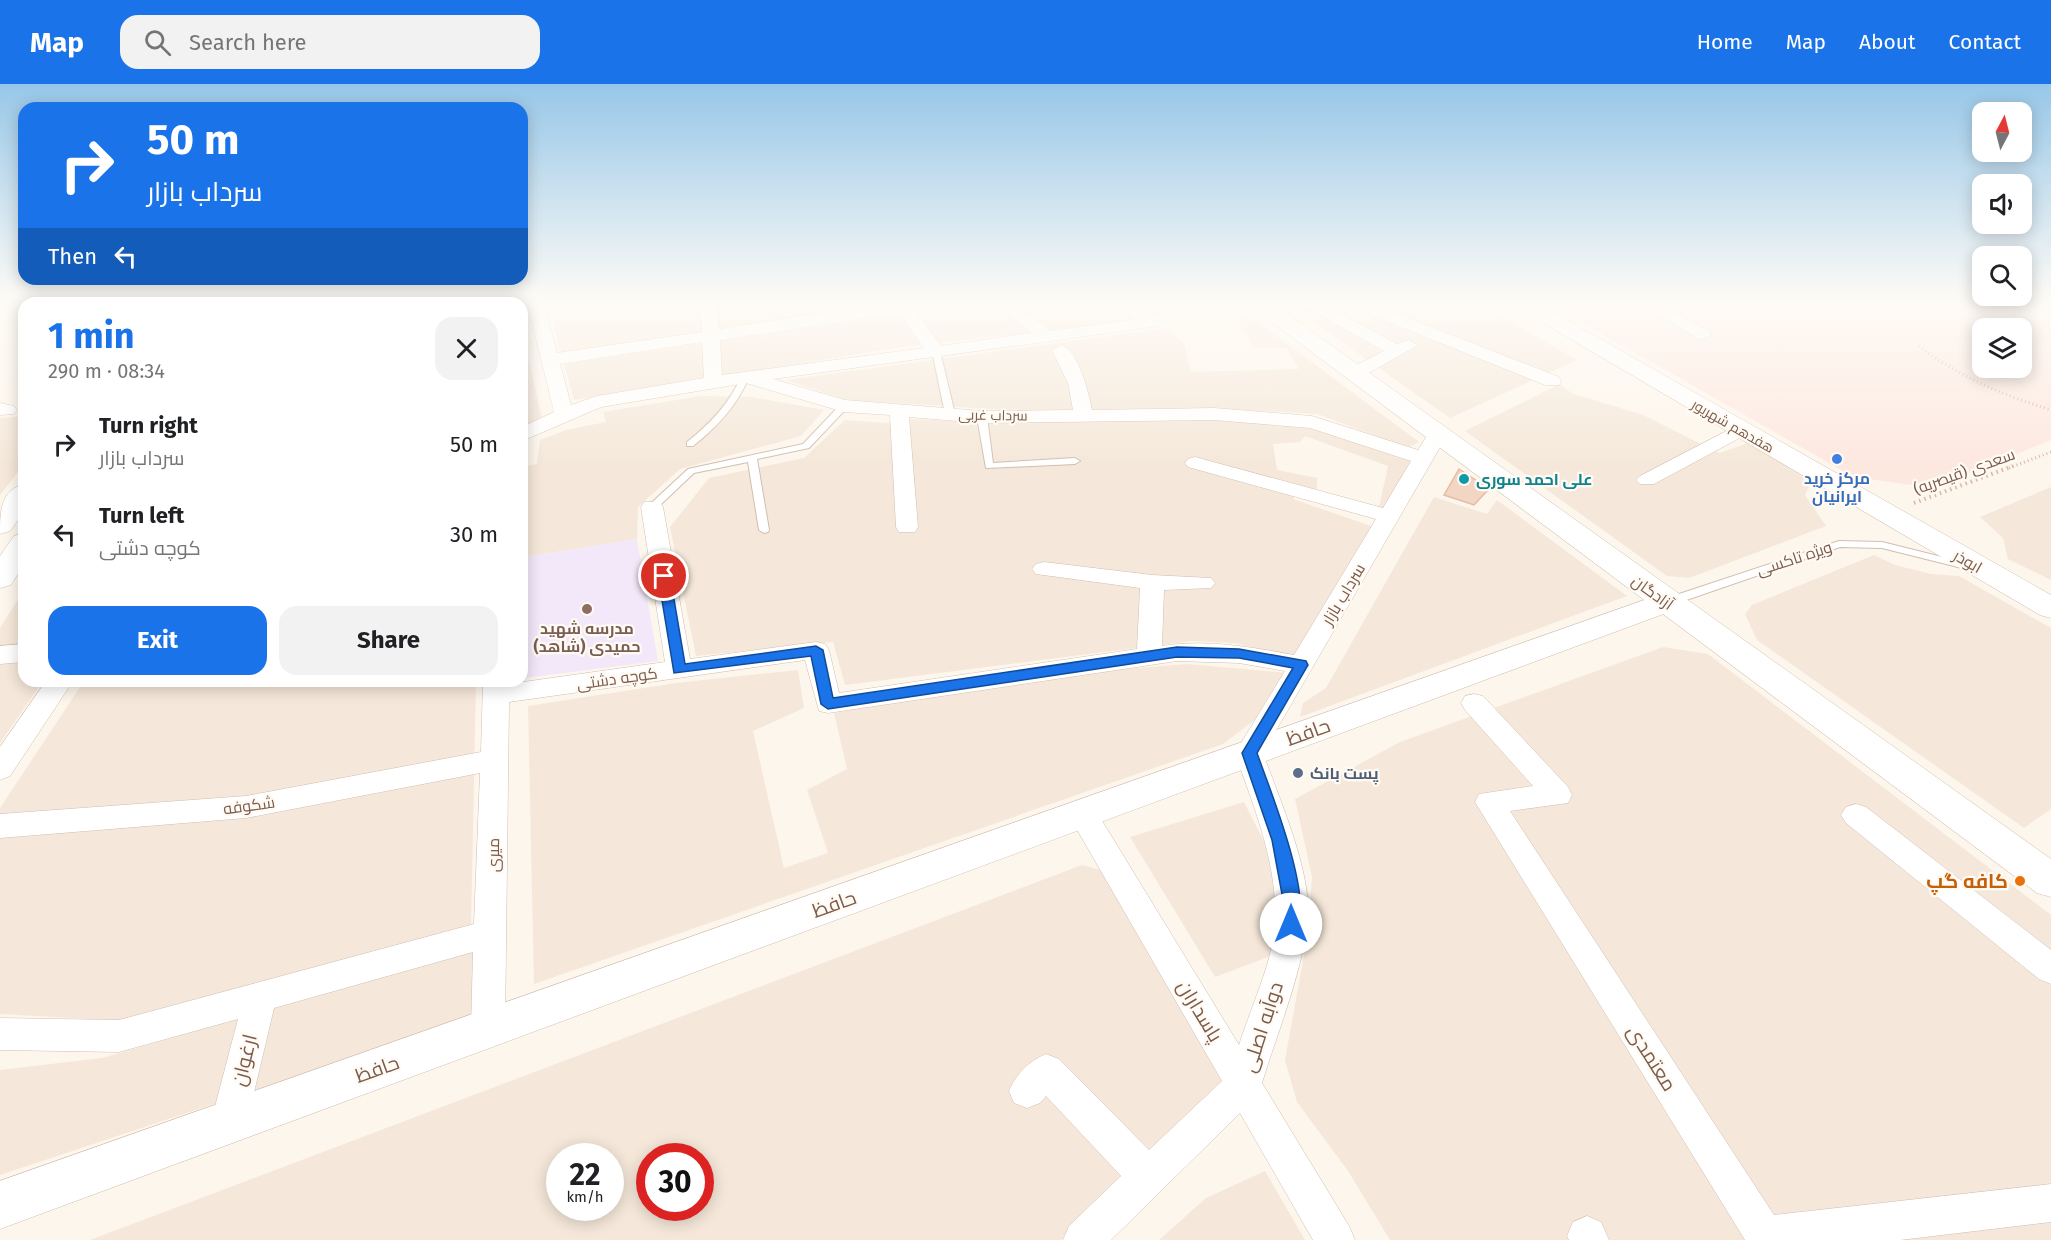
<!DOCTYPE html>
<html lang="en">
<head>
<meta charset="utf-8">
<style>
  :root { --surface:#fff; --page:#f2f2f2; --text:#202124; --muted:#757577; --accent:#1a73e8 }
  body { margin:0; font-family:"Fira Sans",Cairo,sans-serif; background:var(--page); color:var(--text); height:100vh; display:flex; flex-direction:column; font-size:22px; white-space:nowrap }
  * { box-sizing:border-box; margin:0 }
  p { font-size:20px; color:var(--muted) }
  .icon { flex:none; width:33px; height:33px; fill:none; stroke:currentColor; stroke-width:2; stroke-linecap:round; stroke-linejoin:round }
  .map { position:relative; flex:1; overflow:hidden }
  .panel { position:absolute; left:18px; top:213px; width:510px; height:390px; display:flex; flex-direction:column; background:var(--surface); border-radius:18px; box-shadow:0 3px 15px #0003 }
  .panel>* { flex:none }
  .hud { position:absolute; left:18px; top:18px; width:510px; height:183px; border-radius:18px; box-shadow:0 3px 15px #0003; background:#1a73e8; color:#fff; overflow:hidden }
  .needle { width:39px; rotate:7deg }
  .controls { position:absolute; left:1972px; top:18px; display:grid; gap:12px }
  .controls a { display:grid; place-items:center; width:60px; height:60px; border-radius:12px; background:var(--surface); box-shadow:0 3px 15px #0003; font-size:30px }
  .speed { position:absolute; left:546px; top:1059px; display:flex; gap:12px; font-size:30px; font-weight:700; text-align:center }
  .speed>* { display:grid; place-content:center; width:78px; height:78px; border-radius:50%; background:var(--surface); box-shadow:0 3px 15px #0003; line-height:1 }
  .speed small { font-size:15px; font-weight:400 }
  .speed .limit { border:9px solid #d22; background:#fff; color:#111 }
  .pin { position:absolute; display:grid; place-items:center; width:51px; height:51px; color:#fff; margin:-26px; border:3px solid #fff; border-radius:50%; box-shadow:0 2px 6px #0007 }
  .me { position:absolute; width:66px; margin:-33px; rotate:0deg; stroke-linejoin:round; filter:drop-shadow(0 0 4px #0008) }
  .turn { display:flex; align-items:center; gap:21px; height:126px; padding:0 30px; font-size:27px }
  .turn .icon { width:78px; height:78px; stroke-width:2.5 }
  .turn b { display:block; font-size:42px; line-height:51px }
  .then { display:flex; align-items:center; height:57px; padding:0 30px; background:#0003; gap:12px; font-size:22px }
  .round { display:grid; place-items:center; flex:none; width:63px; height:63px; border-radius:18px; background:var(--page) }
  .head { display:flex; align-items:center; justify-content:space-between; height:102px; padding:0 30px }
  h1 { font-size:36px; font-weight:700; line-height:45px; color:var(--accent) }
  .button { display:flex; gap:12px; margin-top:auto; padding:12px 30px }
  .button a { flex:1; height:69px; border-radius:18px; background:var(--accent); color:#fff; font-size:24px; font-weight:700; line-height:69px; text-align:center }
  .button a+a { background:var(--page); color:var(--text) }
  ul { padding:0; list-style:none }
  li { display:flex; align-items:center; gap:18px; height:90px; padding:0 30px }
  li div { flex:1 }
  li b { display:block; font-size:22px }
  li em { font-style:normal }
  header { display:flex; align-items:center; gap:36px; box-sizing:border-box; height:84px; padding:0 30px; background:var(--accent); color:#fff }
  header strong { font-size:28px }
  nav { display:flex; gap:33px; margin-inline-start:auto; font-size:21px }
  .search { width:420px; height:54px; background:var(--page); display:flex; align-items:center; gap:15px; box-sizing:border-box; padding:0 21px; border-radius:18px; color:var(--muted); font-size:22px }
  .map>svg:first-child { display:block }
  .residential { fill:#f5e8da; fill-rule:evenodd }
  .commercial { fill:#fde8e0; fill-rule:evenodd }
  .education { fill:#f3e8fa }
  .building { fill:#f3d5c3; stroke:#e6bba3; stroke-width:1.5 }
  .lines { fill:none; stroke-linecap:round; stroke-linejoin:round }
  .service-casing { stroke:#d1beb0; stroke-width:2 }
  .minor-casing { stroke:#d1beb0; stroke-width:1 }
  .tertiary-casing { stroke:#d1beb0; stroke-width:1 }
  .secondary-casing { stroke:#d6c0b0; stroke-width:1 }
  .path-far1 { stroke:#d9b8a5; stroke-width:3; stroke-dasharray:1 3; stroke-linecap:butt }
  .path { stroke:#d9b8a5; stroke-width:4; stroke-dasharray:1.5 4; stroke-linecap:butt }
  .service { fill:#fff; fill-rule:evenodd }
  .minor { fill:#fff; fill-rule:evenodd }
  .tertiary { fill:#fff; fill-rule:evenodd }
  .secondary { fill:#fff; fill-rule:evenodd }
  .route { fill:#1a73e8; stroke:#114b97; stroke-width:1.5 }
  .shop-dot { fill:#3f7fe0; stroke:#fffaf3; stroke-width:2 }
  .culture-dot { fill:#0f9aa8; stroke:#fffaf3; stroke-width:2 }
  .education-dot { fill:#8d6e63; stroke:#fffaf3; stroke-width:2 }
  .service-dot { fill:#5c6f8a; stroke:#fffaf3; stroke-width:2 }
  .food-dot { fill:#e8710a; stroke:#fffaf3; stroke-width:2 }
  .labels { text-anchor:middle; stroke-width:4.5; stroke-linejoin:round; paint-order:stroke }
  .far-street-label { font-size:14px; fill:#7a5c4d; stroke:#fffaf3 }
  .street-label { font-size:16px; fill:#7a5c4d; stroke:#fffaf3 }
  .shop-label { font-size:16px; font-weight:bold; fill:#366cbe; stroke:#fffaf3 }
  .culture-label { font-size:16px; font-weight:bold; fill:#0d838f; stroke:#fffaf3; text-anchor:start }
  .education-label { font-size:16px; font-weight:bold; fill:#785e54; stroke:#fffaf3 }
  .service-label { font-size:16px; font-weight:bold; fill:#4e5e75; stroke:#fffaf3; text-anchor:start }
  .near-street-label { font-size:20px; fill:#7a5c4d; stroke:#fffaf3 }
  .near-food-label { font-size:20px; font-weight:bold; fill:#c56008; stroke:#fffaf3; text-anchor:end }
</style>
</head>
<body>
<header>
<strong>Map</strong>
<div class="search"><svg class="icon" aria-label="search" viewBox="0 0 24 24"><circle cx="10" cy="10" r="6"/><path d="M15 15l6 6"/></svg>Search here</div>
<nav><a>Home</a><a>Map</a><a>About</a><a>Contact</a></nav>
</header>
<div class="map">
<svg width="2051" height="1156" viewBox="0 0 2051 1156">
  <rect width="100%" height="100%" fill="#fdf6ec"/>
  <!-- residential -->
  <g class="residential">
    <path d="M 547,218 L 1231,218 L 1240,225 L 908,262 L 574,316 Z"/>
    <path d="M 1285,218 L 1476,218 L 1577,276 L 1450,334 Z"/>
    <path d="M 1250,232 L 1419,358 L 1407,364 L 1318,330 L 1210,324 L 1005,326 L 929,321 L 848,316 L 785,296 L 1168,244 L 1184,260 L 1191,288 L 1299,285 L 1286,264 L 1254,264 L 1237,235 Z"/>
    <path d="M 522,245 L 542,335 L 522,345 Z"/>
    <path d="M 1560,300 L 1571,309 L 1643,331 L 1719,369 L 1748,359 L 1811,398 L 1805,411 L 1826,442 L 1689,494 L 1667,492 L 1465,347 Z"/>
    <path d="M 701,312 L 752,313 L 824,326 L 801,352 L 680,385 L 638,423 L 637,455 L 525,473 L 522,383 L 537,380 L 540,356 L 566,346 L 606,338 L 603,328 Z"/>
    <path d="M 24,332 L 24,380 L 0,411 L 0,334 Z"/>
    <path d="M 912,335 L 998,339 L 1215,336 L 1312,344 L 1411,378 L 1388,431 L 1378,428 L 1388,382 L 1305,352 L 1300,358 L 1273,360 L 1277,386 L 1317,394 L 1317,405 L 1295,404 L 1293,415 L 1374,443 L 1303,575 L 1234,559 L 1192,557 L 845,601 L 833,558 L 696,572 L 670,443 L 709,394 L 804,374 L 845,336 L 887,339 Z"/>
    <path d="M 2051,403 L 2051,496 L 2008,475 L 2003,454 L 1980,433 Z"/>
    <path d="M 1434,413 L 1487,430 L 1497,416 L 1627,512 L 1300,633 L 1303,619 L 1326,604 Z"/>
    <path d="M 1874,471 L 1895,481 L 1931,490 L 1959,492 L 2051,544 L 2051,725 L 2024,744 L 1757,556 L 1745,530 L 1752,521 Z"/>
    <path d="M 24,506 L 24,597 L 43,597 L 0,659 L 0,544 Z"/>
    <path d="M 1663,563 L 1708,570 L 2051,831 L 2051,1156 L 1390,1156 L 1348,1087 L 1297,1018 L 1285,976 L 1308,849 L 1312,793 L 1295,715 L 1400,658 Z"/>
    <path d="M 1187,580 L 1290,589 L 1265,628 L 1223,660 L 534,900 L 528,622 L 676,599 L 798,586 L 804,624 L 753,647 L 784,784 L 828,769 L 807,706 L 847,685 L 834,629 L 907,615 L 1124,585 Z"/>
    <path d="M 84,597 L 476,597 L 471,843 L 127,937 L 0,930 L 0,724 Z"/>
    <path d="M 1244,718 L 1289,807 L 1281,868 L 1215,893 L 1130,753 Z"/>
    <path d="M 1082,781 L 1105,787 L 1230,993 L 1061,1156 L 90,1156 ZM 560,1072 L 610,1072 L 610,1124 L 560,1124 ZM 650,1072 L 700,1072 L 700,1124 L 650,1124 Z"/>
    <path d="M 478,866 L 473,934 L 0,1091 L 0,986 L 102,974 Z"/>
    <path d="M 1265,1087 L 1305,1156 L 1159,1156 L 1206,1114 Z"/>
  </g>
  <!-- commercial -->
  <path class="commercial" d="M 1574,218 L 1883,218 L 1908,224 L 1922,218 L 1949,218 L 1980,225 L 1991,218 L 2015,223 L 2030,235 L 2051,237 L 2051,356 L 1933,404 L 1854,393 L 1572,233 L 1562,221 ZM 1983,244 L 2022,244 L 2022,284 L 1983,284 Z"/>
  <!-- education -->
  <path class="education" d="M 637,455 L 658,577 L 525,594 L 525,473 Z"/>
  <!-- building -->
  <path class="building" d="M 1459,385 L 1489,405 L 1474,421 L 1444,411 Z"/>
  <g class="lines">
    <defs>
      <g id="service">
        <path d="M 936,264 L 940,267 L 955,330 L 950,333 L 945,330 L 932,267 Z"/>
        <path d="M 745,290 L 749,293 C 737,322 717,343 693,362 L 687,362 L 687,358 C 710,340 729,320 741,293 Z"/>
        <path d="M 844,319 L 849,322 L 847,324 L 809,364 L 757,375 L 769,446 L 768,448 L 764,449 L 759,446 L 748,378 L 694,389 L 656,425 L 652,426 L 647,423 L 688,385 L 803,360 L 841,320 Z"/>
        <path d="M 982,330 L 987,333 L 993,379 L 1075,374 L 1080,377 L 1075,380 L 986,384 L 977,333 Z"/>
        <path d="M 1839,457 L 1882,458 L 1966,479 L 1967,481 L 1962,484 L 1882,464 L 1840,463 L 1672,521 L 1664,521 L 1662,518 L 1664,515 Z"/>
      </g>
      <g id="minor">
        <path d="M 389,218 L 408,218 L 408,219 Z"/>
        <path d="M 418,218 L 435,218 L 418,219 Z"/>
        <rect x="459" y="218" width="16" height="1"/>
        <path d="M 527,218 L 543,218 L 557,269 L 702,248 L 701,218 L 717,218 L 719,245 L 891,218 L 908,218 L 941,262 L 1032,249 L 993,218 L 1012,218 L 1051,247 L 1137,235 L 1115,218 L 1135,218 L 1159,234 L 1162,238 L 1159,242 L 773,295 L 845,316 L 982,327 L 1073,326 L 1068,299 L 1052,266 L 1061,261 C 1078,265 1089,310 1092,326 L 1214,324 L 1312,332 L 1418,366 L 1430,347 L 1444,347 L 1447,351 L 1263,669 C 1279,714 1306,775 1308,822 C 1309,872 1277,949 1262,999 L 1349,1142 L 1355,1156 L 1313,1156 L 1240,1029 L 1111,1156 L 1063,1156 L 1069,1142 L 1121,1092 L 1046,1012 L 1040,1019 L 1027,1024 L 1014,1019 L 1009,1007 C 1016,990 1029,977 1046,970 L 1059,975 L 1149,1066 L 1222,997 L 1068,730 L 1073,722 L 1083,719 L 1093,722 L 1239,961 C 1249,929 1268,887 1273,856 C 1283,792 1256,729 1235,669 L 1285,587 L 1239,579 L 1177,577 L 828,629 L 819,627 L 805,576 L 509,618 L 505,945 L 500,956 L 488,961 L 476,956 L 471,945 L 473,868 L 274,924 L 247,1038 L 242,1051 L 229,1056 L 216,1051 L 211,1038 L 238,935 L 119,968 L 0,966 L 0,934 L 119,936 L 474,840 L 480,689 L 246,734 L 0,754 L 0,730 L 246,712 L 481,668 L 483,597 L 509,597 L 509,600 L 665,578 L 641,423 L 644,418 L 660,418 L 663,423 L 690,575 L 816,558 L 825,560 L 829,566 L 839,609 L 1137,565 L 1140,504 L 1036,490 L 1032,485 L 1036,480 L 1044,478 L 1152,491 L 1211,494 L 1215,499 L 1211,504 L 1164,506 L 1162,562 C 1206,555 1251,563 1294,571 L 1376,435 L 1188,383 L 1185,379 L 1188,375 L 1195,373 L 1383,424 L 1411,377 L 1310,344 L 1214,336 L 982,339 L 909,333 L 918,443 L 915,448 L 899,448 L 896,443 L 890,331 L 844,328 L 746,299 L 601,323 L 522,357 L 522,343 L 554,328 ZM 899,229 L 924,264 L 722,291 L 720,256 ZM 702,258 L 704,294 L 597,312 L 571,321 L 560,280 Z"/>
        <path d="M 1297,218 L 1319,218 L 1397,260 L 1409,256 L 1418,261 L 1360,294 L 1346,294 L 1344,290 L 1346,286 L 1384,267 Z"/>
        <path d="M 1637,218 L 1658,218 L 1712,250 L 1703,255 L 1697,254 Z"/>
        <path d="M 1377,222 L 1559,293 L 1561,297 L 1559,301 L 1545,301 L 1371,231 L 1369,227 L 1371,223 Z"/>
        <path d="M 0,319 L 14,322 L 17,326 L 14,330 L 0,331 Z"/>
        <path d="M 1740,340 L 1747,342 L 1750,346 L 1747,350 L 1654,400 L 1640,400 L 1636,396 L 1640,392 Z"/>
        <path d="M 24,560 L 24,578 L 0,580 L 0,562 Z"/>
        <path d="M 46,597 L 73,597 L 10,692 L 0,696 L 0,663 Z"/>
        <path d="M 1474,610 L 1483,612 L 1568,703 L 1572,711 L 1568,719 L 1510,727 L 1774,1131 L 2051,1100 L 2051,1138 L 1900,1156 L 1745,1156 L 1475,718 L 1479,710 L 1533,702 L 1465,626 L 1461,619 L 1465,612 Z"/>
        <path d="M 1856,720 L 1866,723 L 2051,866 L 2051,900 L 2039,895 L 1846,739 L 1841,731 L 1846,723 Z"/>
        <path d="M 1587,1132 L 1601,1138 L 1609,1156 L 1569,1156 L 1567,1152 L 1573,1138 Z"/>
      </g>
      <path id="tertiary" d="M 1667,508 L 1677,511 L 1682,518 L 1677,525 L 0,1145 L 0,1097 Z"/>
      <g id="secondary">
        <path d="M 149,218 L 170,218 L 148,219 Z"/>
        <rect x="174" y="218" width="22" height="1"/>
        <path d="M 1245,218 L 1270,218 L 2051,775 L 2051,813 L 2037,809 Z"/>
        <path d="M 1508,218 L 1535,218 L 2051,511 L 2051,534 L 2040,531 Z"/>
        <path d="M 24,400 L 24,428 L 10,447 L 0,450 C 0,429 0,406 24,400 Z"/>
        <path d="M 24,449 L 24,480 L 11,501 L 0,504 L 0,472 L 14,452 Z"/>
      </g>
    </defs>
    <!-- service casing -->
    <use href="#service" class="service-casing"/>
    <!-- minor casing -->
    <use href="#minor" class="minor-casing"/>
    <!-- tertiary casing -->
    <use href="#tertiary" class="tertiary-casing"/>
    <!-- secondary casing -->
    <use href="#secondary" class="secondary-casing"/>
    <!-- path-far1 -->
    <g class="path-far1">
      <path d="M 1919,262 C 1959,293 2003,311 2051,326"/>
      <path d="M 2009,384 L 2051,368"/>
    </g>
    <!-- path -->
    <path class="path" d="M 1914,419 L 2013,382"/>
    <!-- service -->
    <use href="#service" class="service"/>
    <!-- minor -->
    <use href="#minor" class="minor"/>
    <!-- tertiary -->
    <use href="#tertiary" class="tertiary"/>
    <!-- secondary -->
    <use href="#secondary" class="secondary"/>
  </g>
  <!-- sky -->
  <linearGradient id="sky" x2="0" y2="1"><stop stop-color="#97c7e8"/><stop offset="0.57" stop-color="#fefbf6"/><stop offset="1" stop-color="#fefbf6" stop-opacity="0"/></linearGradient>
  <rect width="2051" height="380" fill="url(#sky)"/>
  <!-- route -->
  <path class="route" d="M 664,488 L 670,492 L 685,580 L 816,562 L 823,566 L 833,614 L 1177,563 L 1239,565 L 1306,577 L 1308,581 L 1257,669 C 1270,706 1313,811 1297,845 L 1291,847 L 1285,845 L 1282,840 L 1284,821 L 1272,756 L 1242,669 L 1293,584 L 1239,574 L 1177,573 L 828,625 L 821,620 L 811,572 L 674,589 L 658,492 Z"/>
  <!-- markers -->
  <circle class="shop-dot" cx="1837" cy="375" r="6"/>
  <circle class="culture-dot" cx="1464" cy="395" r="6"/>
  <circle class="education-dot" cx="587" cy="525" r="6"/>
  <circle class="service-dot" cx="1298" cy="689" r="6"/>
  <circle class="food-dot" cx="2020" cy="797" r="6"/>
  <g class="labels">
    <!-- far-street labels -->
    <g class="far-street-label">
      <text transform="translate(993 331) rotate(1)" y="5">سرداب غربی</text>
      <text transform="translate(1733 342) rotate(30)" y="5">هفدهم شهریور</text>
    </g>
    <!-- street labels -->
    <g class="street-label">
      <text transform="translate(1964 387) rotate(-20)" y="6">سعدی (قیصریه)</text>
      <text transform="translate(1794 474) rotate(-18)" y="6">ویژه تاکسی</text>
      <text transform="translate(1968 477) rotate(30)" y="6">ابوذر</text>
      <text transform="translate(1653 508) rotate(36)" y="6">آزادگان</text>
      <text transform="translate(1343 510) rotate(-59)" y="6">سرداب بازار</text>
      <text transform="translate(617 594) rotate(-8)" y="6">کوچه دشتی</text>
      <text transform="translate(249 721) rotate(-8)" y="6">شکوفه</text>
      <text transform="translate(493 771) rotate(-89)" y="6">میری</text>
    </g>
    <!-- shop labels -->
    <g class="shop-label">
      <text x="1837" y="400">مرکز خرید<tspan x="1837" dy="18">ایرانیان</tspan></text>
    </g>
    <!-- culture labels -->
    <g class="culture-label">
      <text x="1476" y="401">علی احمد سوری</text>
    </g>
    <!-- education labels -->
    <g class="education-label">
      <text x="587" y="550">مدرسه شهید<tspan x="587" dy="18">حمیدی (شاهد)</tspan></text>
    </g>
    <!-- service labels -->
    <g class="service-label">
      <text x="1310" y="695">پست بانک</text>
    </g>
    <!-- near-street labels -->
    <g class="near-street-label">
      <text transform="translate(1308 648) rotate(-20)" y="7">حافظ</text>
      <text transform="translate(834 820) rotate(-20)" y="7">حافظ</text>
      <text transform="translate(1200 927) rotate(59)" y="7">پاسداران</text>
      <text transform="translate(1262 943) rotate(-72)" y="7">دوآبه اصلی</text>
      <text transform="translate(1652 974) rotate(58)" y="7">معتمدی</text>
      <text transform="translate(244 976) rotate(-76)" y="7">ارغوان</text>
      <text transform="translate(377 985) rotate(-20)" y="7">حافظ</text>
    </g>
    <!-- near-food labels -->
    <g class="near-food-label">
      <text x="2008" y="804">کافه گپ</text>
    </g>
  </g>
</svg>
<div class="controls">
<a><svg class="needle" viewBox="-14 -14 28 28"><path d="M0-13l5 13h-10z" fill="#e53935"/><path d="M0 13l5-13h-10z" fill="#757577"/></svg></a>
<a><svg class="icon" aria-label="sound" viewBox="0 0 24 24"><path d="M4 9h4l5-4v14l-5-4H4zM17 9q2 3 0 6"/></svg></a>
<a><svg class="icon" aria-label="search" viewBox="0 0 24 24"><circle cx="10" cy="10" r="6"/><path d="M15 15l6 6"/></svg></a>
<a><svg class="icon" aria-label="layers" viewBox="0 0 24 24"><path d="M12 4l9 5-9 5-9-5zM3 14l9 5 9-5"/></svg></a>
</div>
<div class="speed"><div>22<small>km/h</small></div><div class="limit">30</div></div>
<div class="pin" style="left:664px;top:492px;background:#d93025"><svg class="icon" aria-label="arrive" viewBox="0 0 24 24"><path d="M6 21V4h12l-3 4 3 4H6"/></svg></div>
<svg class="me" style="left:1291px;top:840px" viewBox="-20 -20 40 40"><circle r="19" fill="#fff"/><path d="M0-13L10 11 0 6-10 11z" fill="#1a73e8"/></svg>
<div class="hud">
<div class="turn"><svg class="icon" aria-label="right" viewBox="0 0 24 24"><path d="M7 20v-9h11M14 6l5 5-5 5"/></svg><div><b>50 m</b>سرداب بازار</div></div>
<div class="then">Then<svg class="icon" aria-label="left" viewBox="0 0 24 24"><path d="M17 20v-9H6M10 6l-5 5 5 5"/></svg></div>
</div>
<section class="panel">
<div class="head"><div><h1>1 min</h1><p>290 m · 08:34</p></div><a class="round"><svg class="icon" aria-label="close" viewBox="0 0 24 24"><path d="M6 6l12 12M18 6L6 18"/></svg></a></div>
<ul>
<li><svg class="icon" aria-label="right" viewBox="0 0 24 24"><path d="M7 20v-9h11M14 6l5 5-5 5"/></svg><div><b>Turn right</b><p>سرداب بازار</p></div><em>50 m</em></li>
<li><svg class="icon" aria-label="left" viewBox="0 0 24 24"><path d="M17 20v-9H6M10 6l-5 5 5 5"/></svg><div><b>Turn left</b><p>کوچه دشتی</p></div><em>30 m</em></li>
</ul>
<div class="button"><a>Exit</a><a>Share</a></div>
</section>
</div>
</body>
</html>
